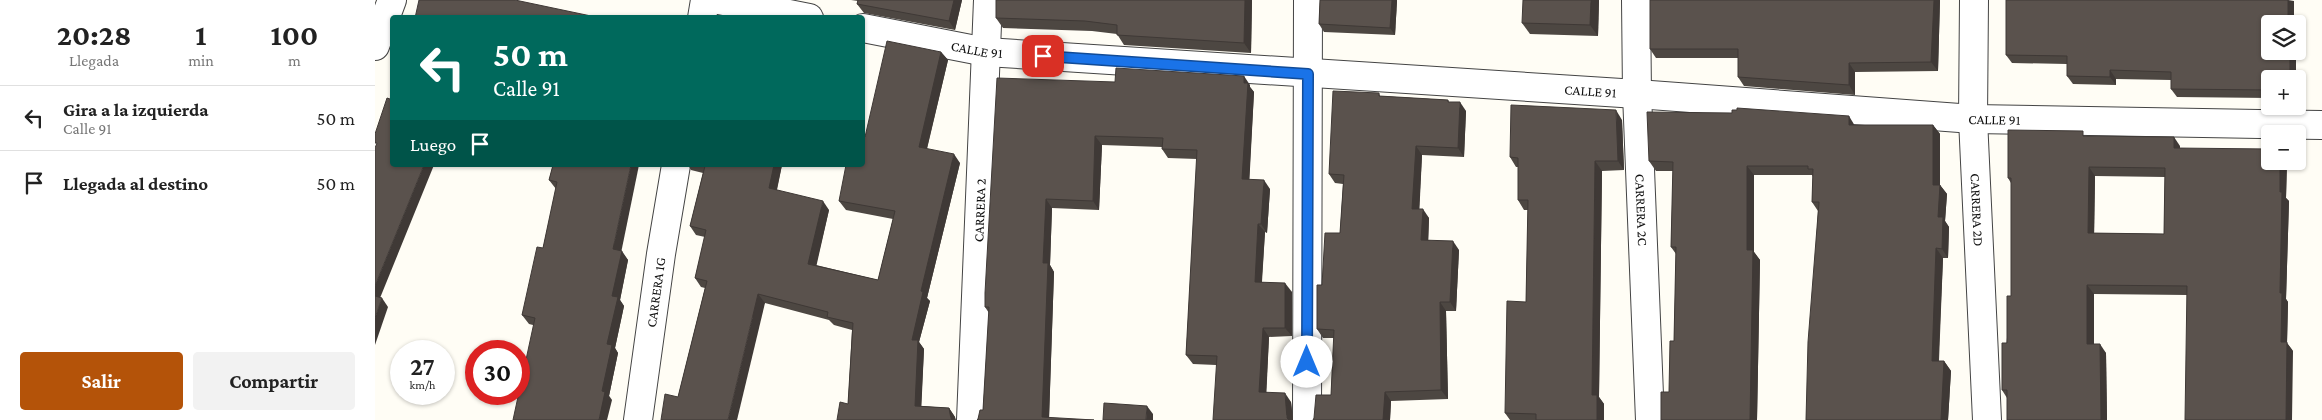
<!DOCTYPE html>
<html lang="es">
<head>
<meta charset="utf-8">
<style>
  :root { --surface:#fff; --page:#f2f2f2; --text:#222; --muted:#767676; --line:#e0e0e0; --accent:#b45309 }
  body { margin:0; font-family:"Crimson Pro",serif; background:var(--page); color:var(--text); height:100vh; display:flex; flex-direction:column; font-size:19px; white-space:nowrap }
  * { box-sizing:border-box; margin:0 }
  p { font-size:16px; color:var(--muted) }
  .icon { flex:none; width:28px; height:28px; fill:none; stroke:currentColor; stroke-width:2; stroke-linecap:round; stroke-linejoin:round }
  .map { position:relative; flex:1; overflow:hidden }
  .side { display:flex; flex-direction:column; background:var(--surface); width:375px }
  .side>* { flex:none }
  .top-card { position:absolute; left:15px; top:15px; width:475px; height:152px; border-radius:5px; box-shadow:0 1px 4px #0004; background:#00695c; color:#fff; overflow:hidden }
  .buttons { position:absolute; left:1886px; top:15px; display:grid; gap:10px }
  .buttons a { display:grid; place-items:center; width:45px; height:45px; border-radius:5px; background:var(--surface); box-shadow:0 1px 4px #0004; font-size:25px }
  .speed { position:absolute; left:15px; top:340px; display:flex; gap:10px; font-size:25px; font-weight:700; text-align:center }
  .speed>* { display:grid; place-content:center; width:65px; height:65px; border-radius:50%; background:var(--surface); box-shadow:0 1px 4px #0004; line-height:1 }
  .speed small { font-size:12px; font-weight:400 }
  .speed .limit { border:8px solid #d22; background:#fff; color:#111 }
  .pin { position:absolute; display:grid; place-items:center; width:42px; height:42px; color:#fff; margin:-21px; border-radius:10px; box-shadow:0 2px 8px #0006 }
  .me { position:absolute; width:55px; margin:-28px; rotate:0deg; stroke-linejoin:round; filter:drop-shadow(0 0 4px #0008) }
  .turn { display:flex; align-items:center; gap:18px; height:105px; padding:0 20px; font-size:22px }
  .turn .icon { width:65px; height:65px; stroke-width:2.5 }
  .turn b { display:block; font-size:35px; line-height:42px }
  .then { display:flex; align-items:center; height:48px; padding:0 20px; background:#0003; gap:10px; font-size:19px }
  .eta { display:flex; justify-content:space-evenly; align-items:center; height:85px; text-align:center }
  .eta b { font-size:30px; font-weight:700; line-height:35px }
  .action { display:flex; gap:10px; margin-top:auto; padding:10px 20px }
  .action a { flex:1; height:58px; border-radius:5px; background:var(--accent); color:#fff; font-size:20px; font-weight:700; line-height:58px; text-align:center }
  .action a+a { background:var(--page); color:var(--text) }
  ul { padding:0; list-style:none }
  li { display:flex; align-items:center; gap:15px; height:65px; padding:0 20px; border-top:1px solid var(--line) }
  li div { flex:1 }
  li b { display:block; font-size:19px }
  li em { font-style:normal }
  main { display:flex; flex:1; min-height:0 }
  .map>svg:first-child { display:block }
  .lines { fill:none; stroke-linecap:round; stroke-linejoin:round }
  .minor-casing { stroke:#444; stroke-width:30 }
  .minor { stroke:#fff; stroke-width:28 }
  .wall { fill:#4d4742; fill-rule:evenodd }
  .shaded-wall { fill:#3f3936 }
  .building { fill:#5a524d; stroke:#3f3936; fill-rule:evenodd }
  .route-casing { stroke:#114b97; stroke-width:12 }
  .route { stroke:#1a73e8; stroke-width:9 }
  .labels { text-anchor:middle; stroke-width:5; stroke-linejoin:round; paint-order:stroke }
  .street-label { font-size:14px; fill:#111; stroke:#fff }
</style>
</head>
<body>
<main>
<section class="side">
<div class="eta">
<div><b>20:28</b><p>Llegada</p></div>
<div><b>1</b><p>min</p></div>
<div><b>100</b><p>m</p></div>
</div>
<ul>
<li><svg class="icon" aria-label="left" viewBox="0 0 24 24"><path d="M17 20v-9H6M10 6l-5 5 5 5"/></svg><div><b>Gira a la izquierda</b><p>Calle 91</p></div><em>50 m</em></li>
<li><svg class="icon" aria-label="arrive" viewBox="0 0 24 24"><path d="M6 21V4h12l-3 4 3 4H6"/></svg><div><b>Llegada al destino</b></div><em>50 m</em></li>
</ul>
<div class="action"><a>Salir</a><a>Compartir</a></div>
</section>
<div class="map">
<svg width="1947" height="420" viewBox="0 0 1947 420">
  <rect width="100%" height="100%" fill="#fffdf5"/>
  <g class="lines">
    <defs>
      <g id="minor">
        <path d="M 344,0 L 434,18"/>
        <path id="s1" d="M 1261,0 L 1262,94 L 1275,420"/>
        <path id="s2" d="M 1599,0 L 1598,119 L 1612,420"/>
        <path d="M 327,18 L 330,0"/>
        <path id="s3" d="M 488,28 L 611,52 L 1262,94 L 1598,119 L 1947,125"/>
        <path d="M 0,46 L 17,0"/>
        <path id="s4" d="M 263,420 L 286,254 L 301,165"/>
        <path id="s5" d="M 596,420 L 613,0"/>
        <path d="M 932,420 L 933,0"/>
      </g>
    </defs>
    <!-- minor casing -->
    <use href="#minor" class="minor-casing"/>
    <!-- minor -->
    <use href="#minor" class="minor"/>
  </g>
  <!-- wall -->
  <g class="wall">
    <path d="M 476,0 L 587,0 L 580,30 L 489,13 L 482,4 L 483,1 Z"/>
    <path d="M 877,0 L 876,53 L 749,45 L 742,34 L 717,31 L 628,28 L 621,18 Z"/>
    <path d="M 945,0 L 1022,0 L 1022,1 L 1020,35 L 949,32 L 944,24 Z"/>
    <path d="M 1224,0 L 1223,36 L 1155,34 L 1147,23 Z"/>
    <path d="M 1565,0 L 1563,71 L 1480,72 L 1480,95 L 1369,86 L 1363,77 L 1363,58 L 1281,58 L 1275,49 Z"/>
    <path d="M 1919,1 L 1919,24 L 1895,24 L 1921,56 L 1895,79 L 1895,98 L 1802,97 L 1796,89 L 1796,80 L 1741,79 L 1741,85 L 1698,84 L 1692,76 L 1692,64 L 1637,63 L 1631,55 Z"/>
    <path d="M 566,52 L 573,60 L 552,149 L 585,163 L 552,298 L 555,301 L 544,342 L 549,349 L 546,406 L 574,408 L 580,417 L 473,404 L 477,330 L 459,325 L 454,320 L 390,303 L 303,397 L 330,288 L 326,287 L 320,278 L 330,237 L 321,235 L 315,226 L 328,173 L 316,170 L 313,165 L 407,165 L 402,190 L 454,210 L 441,265 L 503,280 L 518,219 L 471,210 L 464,201 L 490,137 Z"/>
    <path d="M 740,82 L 875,85 L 875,87 L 879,92 L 874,180 L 895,189 L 892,233 L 890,232 L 887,282 L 917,292 L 917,336 L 894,337 L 891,392 L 916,402 L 918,420 L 841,365 L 818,364 L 811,355 L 822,159 L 793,158 L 787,149 L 787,147 L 727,145 L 724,210 L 677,208 L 675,265 L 679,272 L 674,417 L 602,420 L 608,410 L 614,313 L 610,307 L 610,293 Z"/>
    <path d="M 1004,93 L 1005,96 L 1073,100 L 1074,102 L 1091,111 L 1089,157 L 1047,155 L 1044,209 L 1054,218 L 1053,240 L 1084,250 L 1081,311 L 1071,311 L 1073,399 L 1016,401 L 1015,420 L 938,420 L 956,395 L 959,338 L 948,338 L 942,329 L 947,285 L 965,233 L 968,184 L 960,183 L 954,174 Z"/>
    <path d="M 1357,113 L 1480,125 L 1558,125 L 1565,134 L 1565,185 L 1572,194 L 1570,221 L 1574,227 L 1573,258 L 1568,258 L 1564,361 L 1569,361 L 1576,371 L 1573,420 L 1431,420 L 1443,211 L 1437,202 L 1438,177 L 1437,175 L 1379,175 L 1379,252 L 1385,260 L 1382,420 L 1286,420 L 1294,392 L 1299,341 L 1301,254 L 1296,247 L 1298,171 L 1281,171 L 1274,161 Z"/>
    <path d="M 1247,120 L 1249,170 L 1227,171 L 1224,397 L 1229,404 L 1229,420 L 1135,420 L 1130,413 L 1151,302 L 1153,210 L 1149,210 L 1143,200 L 1143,167 L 1141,167 L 1135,157 Z"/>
    <path d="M 1712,136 L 1805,146 L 1805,148 L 1895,161 L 1912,161 L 1911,198 L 1914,201 L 1911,299 L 1913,302 L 1912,343 L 1918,351 L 1812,295 L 1719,294 L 1719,344 L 1731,353 L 1732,420 L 1632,420 L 1632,398 L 1627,390 L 1636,296 L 1636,183 L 1633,178 ZM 1720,176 L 1790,177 L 1789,234 L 1719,233 Z"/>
    <path d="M 178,165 L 253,260 L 245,300 L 249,306 L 240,348 L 243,353 L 234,396 L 237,400 L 158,325 L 154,324 L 147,315 L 168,248 L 181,189 L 174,180 Z"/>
  </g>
  <!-- shaded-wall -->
  <g class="shaded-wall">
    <path d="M 579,0 L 587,0 L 580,30 L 574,21 Z"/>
    <path d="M 870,0 L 877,0 L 876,53 L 869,43 Z"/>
    <path d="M 1017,0 L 1022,0 L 1022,1 L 1020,35 L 1015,28 Z"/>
    <path d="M 1216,0 L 1224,0 L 1223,36 L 1215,25 Z"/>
    <path d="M 1559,0 L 1565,0 L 1563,71 L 1556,62 Z"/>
    <path d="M 1913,0 L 1919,1 L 1919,24 L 1913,24 Z"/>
    <path d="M 1915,51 L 1918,51 L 1921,56 L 1921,79 L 1915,79 Z"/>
    <path d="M 566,52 L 573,60 L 550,156 L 544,147 Z"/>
    <path d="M 1474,63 L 1480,72 L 1480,95 L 1474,85 Z"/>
    <path d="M 1735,70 L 1741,79 L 1741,85 L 1735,77 Z"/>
    <path d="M 869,76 L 875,85 L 875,87 L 879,92 L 874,188 L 867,179 Z"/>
    <path d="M 1085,102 L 1091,111 L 1089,157 L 1083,148 Z"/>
    <path d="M 1241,110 L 1247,120 L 1249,170 L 1243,161 Z"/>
    <path d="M 1474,116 L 1480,126 L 1474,125 Z"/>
    <path d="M 1558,125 L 1565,134 L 1565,193 L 1565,185 L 1572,194 L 1570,221 L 1574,227 L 1573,258 L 1567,249 L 1563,217 L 1558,185 Z"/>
    <path d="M 720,136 L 727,145 L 724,210 L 718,201 Z"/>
    <path d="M 1799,137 L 1805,146 L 1805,157 L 1799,148 Z"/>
    <path d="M 1041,146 L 1047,155 L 1044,218 L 1037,209 Z"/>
    <path d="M 579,154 L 585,163 L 552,298 L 555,301 L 544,342 L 549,349 L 546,415 L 540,406 L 537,340 L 546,291 Z"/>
    <path d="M 1220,161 L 1227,171 L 1224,397 L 1229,404 L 1229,420 L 1222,420 L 1217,395 Z"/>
    <path d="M 1905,161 L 1912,161 L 1911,198 L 1914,201 L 1911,299 L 1913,302 L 1912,343 L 1918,351 L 1917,420 L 1911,420 L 1906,342 L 1905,293 Z"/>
    <path d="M 49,165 L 59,165 L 3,303 L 0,299 L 0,286 Z"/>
    <path d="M 256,165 L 264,165 L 245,258 L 238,249 Z"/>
    <path d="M 399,165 L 407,165 L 400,197 L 394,188 Z"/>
    <path d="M 1372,166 L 1379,175 L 1379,252 L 1385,260 L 1382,420 L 1375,420 L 1372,250 Z"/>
    <path d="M 1714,167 L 1720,176 L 1719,242 L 1713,233 Z"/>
    <path d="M 889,180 L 895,189 L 892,233 L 886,224 Z"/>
    <path d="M 671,199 L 677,208 L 675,265 L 679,272 L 674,420 L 667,417 L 668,263 Z"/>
    <path d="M 448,201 L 454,210 L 440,272 L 433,264 Z"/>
    <path d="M 1048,209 L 1054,218 L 1053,249 L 1046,240 Z"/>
    <path d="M 883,224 L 890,232 L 886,291 L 880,282 Z"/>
    <path d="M 1078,241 L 1084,250 L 1081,311 L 1075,302 Z"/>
    <path d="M 1561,248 L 1568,258 L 1563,370 L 1557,361 Z"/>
    <path d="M 247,251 L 253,260 L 245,300 L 249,306 L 240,348 L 243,353 L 234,396 L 237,400 L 232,420 L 224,420 L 237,296 Z"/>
    <path d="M 910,283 L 917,292 L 917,336 L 910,328 Z"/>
    <path d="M 1712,285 L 1719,294 L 1719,353 L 1712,344 Z"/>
    <path d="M 383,294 L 390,303 L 362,420 L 353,420 Z"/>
    <path d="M 7,298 L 13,307 L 0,345 L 0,318 Z"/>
    <path d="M 1065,302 L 1071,311 L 1073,399 L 1066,390 Z"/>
    <path d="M 888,328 L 894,337 L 891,401 L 884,392 Z"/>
    <path d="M 1725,344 L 1731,353 L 1732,420 L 1726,420 Z"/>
    <path d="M 1569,361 L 1576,371 L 1573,420 L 1566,420 Z"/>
    <path d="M 1010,392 L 1016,401 L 1015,420 L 1008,420 Z"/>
    <path d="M 910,393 L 916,402 L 918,420 L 913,420 L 912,418 Z"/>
    <path d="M 772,406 L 778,414 L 778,420 L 771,420 Z"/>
    <path d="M 574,408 L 580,417 L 581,420 L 577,420 L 576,419 Z"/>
  </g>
  <!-- building -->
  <g class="building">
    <path d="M 44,0 L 140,0 L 216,16 L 216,18 L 40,18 Z"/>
    <path d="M 483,0 L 579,0 L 574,21 L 482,4 Z"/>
    <path d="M 621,0 L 870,0 L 869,43 L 742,35 L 742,25 L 710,21 L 621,18 Z"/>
    <path d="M 945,0 L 1017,0 L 1015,28 L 944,24 Z"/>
    <path d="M 1148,0 L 1216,0 L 1215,25 L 1147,23 Z"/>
    <path d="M 1275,0 L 1559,0 L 1556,62 L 1474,63 L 1474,85 L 1363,77 L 1363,49 L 1275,49 Z"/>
    <path d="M 1631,0 L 1913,0 L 1913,24 L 1895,24 L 1895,51 L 1915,51 L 1915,79 L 1895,79 L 1895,90 L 1796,89 L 1796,72 L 1735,70 L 1735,77 L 1692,76 L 1692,56 L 1631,55 Z"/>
    <path d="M 512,41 L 566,52 L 544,147 L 579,154 L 546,291 L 548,292 L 537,340 L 543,340 L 540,406 L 574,408 L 576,419 L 577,420 L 462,420 L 465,402 L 473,404 L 478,323 L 452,317 L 453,312 L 383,294 L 353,420 L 286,420 L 290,394 L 303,397 L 332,281 L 320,278 L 331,230 L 315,226 L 330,166 L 327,165 L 399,165 L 394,188 L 448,201 L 433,264 L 503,280 L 520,211 L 464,201 L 471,165 L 488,165 L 488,136 L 490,137 Z"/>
    <path d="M 741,68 L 869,76 L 869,83 L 873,83 L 867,179 L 889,180 L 886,224 L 883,224 L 880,282 L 910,283 L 910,328 L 888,328 L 884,392 L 910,393 L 912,418 L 914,420 L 838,420 L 842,356 L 811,355 L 822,150 L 787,149 L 788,138 L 720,136 L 718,201 L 671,199 L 668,263 L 673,263 L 667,417 L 719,420 L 602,420 L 603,419 L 605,410 L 608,410 L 614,307 L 610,307 L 610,293 L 622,78 L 740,82 Z"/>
    <path d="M 958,91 L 1004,93 L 1004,96 L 1073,100 L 1073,102 L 1085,102 L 1083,148 L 1041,146 L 1037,209 L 1048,209 L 1046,240 L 1078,241 L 1075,302 L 1065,302 L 1066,390 L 1010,392 L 1008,420 L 938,420 L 939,418 L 941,395 L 956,395 L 959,330 L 942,329 L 942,285 L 947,285 L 950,233 L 965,233 L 969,175 L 954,174 Z"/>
    <path d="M 12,98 L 18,100 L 18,165 L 49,165 L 0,286 L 0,148 L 2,143 L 0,143 L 0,134 Z"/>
    <path d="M 1136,105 L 1241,110 L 1243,161 L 1220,161 L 1217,395 L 1222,395 L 1222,420 L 1161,420 L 1161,414 L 1130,413 L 1132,301 L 1151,302 L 1153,200 L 1143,200 L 1143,158 L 1135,157 Z"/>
    <path d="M 1362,108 L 1474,116 L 1474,125 L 1558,125 L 1558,185 L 1565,185 L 1563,217 L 1568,217 L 1567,249 L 1561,248 L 1557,361 L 1569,361 L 1566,420 L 1431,420 L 1433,342 L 1444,202 L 1437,202 L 1438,169 L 1433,169 L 1433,166 L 1372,166 L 1372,250 L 1378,250 L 1375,420 L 1286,420 L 1286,392 L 1294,392 L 1295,341 L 1299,341 L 1301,247 L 1296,247 L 1298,162 L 1274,161 L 1272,112 L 1357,113 L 1357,110 L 1362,110 Z"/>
    <path d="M 1633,130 L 1708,131 L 1708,136 L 1799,137 L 1799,148 L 1895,149 L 1895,161 L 1905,161 L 1905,192 L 1907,192 L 1905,293 L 1907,293 L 1906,342 L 1912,342 L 1911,420 L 1810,420 L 1812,286 L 1712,285 L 1712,344 L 1725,344 L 1726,420 L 1632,420 L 1632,390 L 1627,390 L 1627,343 L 1632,343 L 1632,296 L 1636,296 L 1636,178 L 1633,178 ZM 1714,167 L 1790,168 L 1789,234 L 1713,233 Z"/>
    <path d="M 178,165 L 256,165 L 238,249 L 247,251 L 237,296 L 243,297 L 232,344 L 237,345 L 227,391 L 230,392 L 224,420 L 138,420 L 160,318 L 147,315 L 162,247 L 168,248 L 182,182 L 174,180 Z"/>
    <path d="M 0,296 L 7,298 L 0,318 Z"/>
    <path d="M 729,403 L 772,406 L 771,420 L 728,420 Z"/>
  </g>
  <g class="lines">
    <defs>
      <path id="route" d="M 668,56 L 933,74 L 932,362"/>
    </defs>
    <!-- route casing -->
    <use href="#route" class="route-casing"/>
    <!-- route -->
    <use href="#route" class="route"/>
  </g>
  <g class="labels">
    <!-- street labels -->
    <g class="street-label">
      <text dy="5" stroke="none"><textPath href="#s3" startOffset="116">CALLE 91</textPath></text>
      <text dy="5" stroke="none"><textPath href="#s3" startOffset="731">CALLE 91</textPath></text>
      <text dy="5" stroke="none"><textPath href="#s3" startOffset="1136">CALLE 91</textPath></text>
      <text dy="5" stroke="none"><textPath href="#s5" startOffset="210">CARRERA 2</textPath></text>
      <text dy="5" stroke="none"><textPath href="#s1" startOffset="210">CARRERA 2C</textPath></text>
      <text dy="5" stroke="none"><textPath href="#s2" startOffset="210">CARRERA 2D</textPath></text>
      <text dy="5" stroke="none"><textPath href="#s4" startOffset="129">CARRERA 1G</textPath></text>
    </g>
  </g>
</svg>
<div class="buttons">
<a><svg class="icon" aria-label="layers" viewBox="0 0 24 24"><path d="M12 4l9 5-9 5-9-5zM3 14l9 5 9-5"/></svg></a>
<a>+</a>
<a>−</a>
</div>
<div class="speed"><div>27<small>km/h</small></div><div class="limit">30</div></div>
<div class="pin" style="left:668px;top:56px;background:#d93025"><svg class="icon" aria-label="arrive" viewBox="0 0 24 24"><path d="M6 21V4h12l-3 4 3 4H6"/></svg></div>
<svg class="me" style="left:932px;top:362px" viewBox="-20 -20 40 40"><circle r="19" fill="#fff"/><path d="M0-13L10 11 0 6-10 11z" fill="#1a73e8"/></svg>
<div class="top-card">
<div class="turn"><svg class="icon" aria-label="left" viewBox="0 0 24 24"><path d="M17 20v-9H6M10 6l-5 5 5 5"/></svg><div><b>50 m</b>Calle 91</div></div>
<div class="then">Luego<svg class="icon" aria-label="arrive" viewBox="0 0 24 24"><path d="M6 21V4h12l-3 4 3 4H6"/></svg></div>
</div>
</div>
</main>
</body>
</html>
